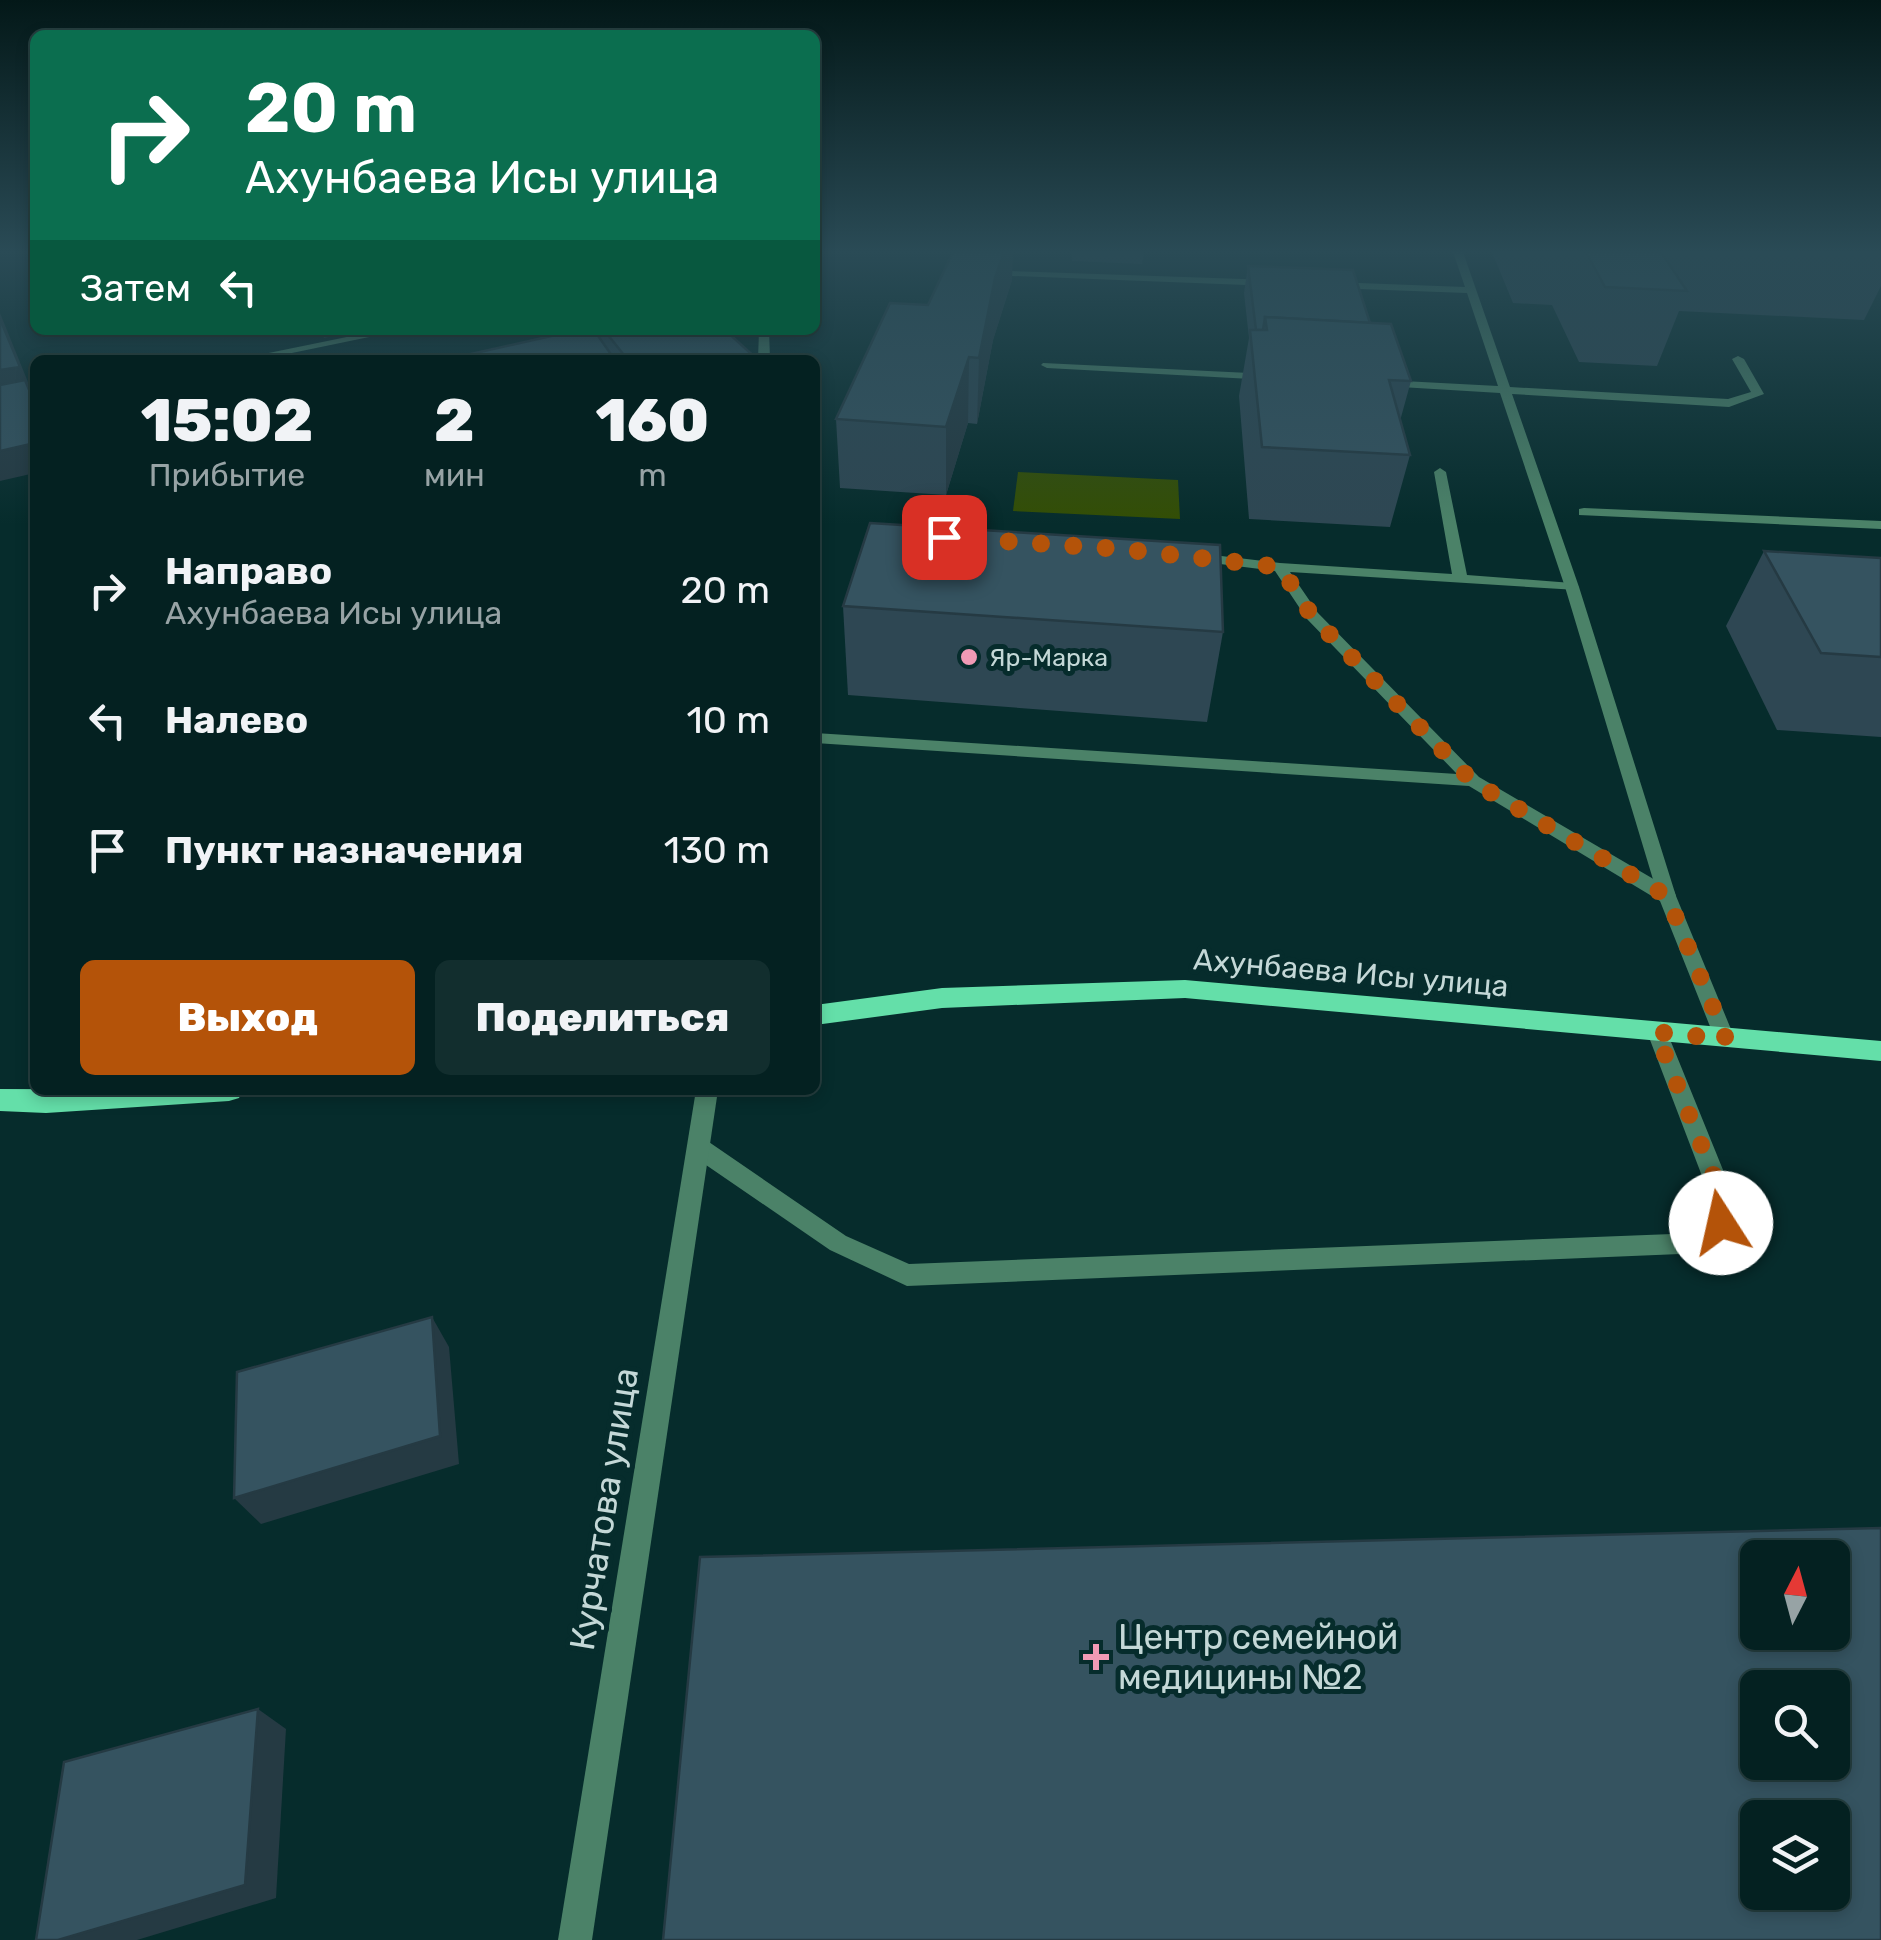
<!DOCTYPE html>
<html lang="ru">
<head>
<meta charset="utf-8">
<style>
  :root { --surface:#042121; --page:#122e2e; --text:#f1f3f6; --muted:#97a3a5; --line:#253e3f; --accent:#b45309 }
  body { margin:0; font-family:Rubik,sans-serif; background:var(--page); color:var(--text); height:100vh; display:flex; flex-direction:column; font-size:38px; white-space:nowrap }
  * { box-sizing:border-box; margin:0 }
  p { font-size:32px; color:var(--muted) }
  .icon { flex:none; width:55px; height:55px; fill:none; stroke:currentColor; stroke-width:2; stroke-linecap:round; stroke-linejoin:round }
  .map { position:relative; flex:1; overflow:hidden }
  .drawer { position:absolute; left:30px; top:355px; width:790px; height:740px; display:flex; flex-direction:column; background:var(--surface); border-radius:15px; box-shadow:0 5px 15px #0003,0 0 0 2px var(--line) }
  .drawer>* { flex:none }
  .hud { position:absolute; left:30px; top:30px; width:790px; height:305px; border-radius:15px; box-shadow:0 5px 15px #0003,0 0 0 2px var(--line); background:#0b6e4f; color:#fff; overflow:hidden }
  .needle { width:65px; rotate:6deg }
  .controls { position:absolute; left:1740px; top:1540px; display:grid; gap:20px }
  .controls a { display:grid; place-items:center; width:110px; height:110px; border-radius:15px; background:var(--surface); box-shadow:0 5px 15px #0003,0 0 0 2px var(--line); font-size:50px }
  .pin { position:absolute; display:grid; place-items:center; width:85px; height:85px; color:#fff; margin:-42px; border-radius:20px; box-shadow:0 5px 15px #0006 }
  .me { position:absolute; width:110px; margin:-55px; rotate:350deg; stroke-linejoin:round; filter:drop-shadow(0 0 8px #0008) }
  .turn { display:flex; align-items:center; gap:35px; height:210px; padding:0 50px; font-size:45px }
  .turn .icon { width:130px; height:130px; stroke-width:2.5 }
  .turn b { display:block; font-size:70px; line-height:85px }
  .then { display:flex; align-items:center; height:95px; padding:0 50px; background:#0003; gap:20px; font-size:38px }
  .eta { display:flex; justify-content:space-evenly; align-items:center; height:170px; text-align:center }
  .eta b { font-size:60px; font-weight:800; line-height:70px }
  .action { display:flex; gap:20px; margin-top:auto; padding:20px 50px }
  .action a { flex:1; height:115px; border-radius:15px; background:var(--accent); color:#fff; font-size:40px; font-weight:800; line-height:115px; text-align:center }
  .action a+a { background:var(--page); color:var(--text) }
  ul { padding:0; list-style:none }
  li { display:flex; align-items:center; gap:30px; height:130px; padding:0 50px }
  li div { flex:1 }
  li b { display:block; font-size:38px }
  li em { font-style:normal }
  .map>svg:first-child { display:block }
  .green { fill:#334e04 }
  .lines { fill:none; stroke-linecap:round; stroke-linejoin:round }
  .lane { fill:#4b8268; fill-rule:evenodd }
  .street { fill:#4b8268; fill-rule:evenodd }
  .primary { fill:#64dfa9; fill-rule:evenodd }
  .wall { fill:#2e4753 }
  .shaded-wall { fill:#253a43 }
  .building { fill:#355360; stroke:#253a43; stroke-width:2.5; fill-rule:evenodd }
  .route { stroke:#b45309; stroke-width:18; stroke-dasharray:0 32.4 }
  .poi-dot { fill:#f09ab5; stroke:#062c2c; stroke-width:4 }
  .labels { text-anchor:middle; stroke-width:10; stroke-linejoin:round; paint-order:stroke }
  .far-poi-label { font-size:25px; fill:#c4d8d7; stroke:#062c2c; text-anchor:start }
  .street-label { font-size:30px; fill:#c4d8d7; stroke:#062c2c }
  .near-street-label { font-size:35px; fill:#c4d8d7; stroke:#062c2c }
  .near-poi-label { font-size:35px; fill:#c4d8d7; stroke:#062c2c; text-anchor:start }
</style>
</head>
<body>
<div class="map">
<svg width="1881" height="1940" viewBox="0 0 1881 1940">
  <rect width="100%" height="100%" fill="#062c2c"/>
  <!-- green -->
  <path class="green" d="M 1018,472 L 1178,480 L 1180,519 L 1013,511 Z"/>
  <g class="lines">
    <!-- lane -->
    <g class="lane">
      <path d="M 1440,468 L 1446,472 L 1467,575 L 1572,583 L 1579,587 L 1577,590 L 1290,572 L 1318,613 L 1479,777 L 1674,891 L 1676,896 L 1674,901 L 1660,901 L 1469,786 L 815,743 L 815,733 L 1457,774 L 1307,619 L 1275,571 L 1196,561 L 1189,557 L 1196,553 L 1280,563 L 1452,574 L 1434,472 Z"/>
      <path d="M 1584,508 L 1881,521 L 1881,529 L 1579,515 L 1579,509 Z"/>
      <path d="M 1657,1024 L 1664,1026 L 1667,1032 L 1734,1197 C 1733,1220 1729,1244 1704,1253 L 907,1286 L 830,1250 L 690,1154 L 687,1147 L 690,1140 L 698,1138 L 706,1140 L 846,1236 L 909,1264 L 1698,1233 L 1709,1220 L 1710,1197 L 1647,1032 L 1650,1026 Z"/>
    </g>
    <!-- street -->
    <g class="street">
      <path d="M 1453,252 L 1463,252 L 1510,387 L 1728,399 L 1751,392 L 1732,359 L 1738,356 L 1744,359 L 1764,394 L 1729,407 L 1512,394 L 1579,587 L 1676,896 L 1735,1039 L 1732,1045 L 1718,1045 L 1715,1039 L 1658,896 L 1565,587 L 1500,393 L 1384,386 L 1378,383 L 1384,380 L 1498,386 L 1467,293 L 1332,288 L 1327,285 L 1332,282 L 1465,287 Z"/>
      <path d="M 983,270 L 1273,280 L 1278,283 L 1273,286 L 987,275 Z"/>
      <path d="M 381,330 L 403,330 L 258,360 L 234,360 Z"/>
      <path d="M 759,330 L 769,330 L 770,360 L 758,360 Z"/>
      <path d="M 1043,363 L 1270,374 L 1276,377 L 1270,380 L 1047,368 L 1041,365 Z"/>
      <path d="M 696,1090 L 718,1090 L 592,1940 L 558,1940 Z"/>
    </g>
    <!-- primary -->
    <g class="primary">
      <path d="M 1185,980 L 1881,1041 L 1881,1061 L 1185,998 L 942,1008 L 815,1025 L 815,1005 L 942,988 Z"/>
      <path d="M 0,1089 L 243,1090 L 239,1098 L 229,1101 L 46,1113 L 0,1111 Z"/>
    </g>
  </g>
  <!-- wall -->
  <g class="wall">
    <path d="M 1072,252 L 1144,252 L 1142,264 L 1072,261 Z"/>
    <path d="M 1492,252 L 1881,252 L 1881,286 L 1864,320 L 1679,311 L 1657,366 L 1579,362 L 1552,305 L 1513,303 Z"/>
    <path d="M 1248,266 L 1370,323 L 1411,381 L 1400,421 L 1410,455 L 1390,527 L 1249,519 L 1239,396 L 1249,338 L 1244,293 Z"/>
    <path d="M 1012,280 L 993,340 L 977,424 L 968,423 L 946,495 L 840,488 L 836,419 Z"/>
    <path d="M 578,330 L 725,330 L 758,360 L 443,360 Z"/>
    <path d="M 1764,551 L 1881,558 L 1881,737 L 1777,730 L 1726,626 Z"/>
    <path d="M 843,606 L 1223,632 L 1207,722 L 848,695 Z"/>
  </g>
  <!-- shaded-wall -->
  <g class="shaded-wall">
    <path d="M 1004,252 L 1013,252 L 1012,280 L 993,340 L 977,424 L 979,358 L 995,278 Z"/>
    <path d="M 0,313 L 32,392 L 35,404 L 0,397 Z"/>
    <path d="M 321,330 L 362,330 L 324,338 Z"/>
    <path d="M 969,357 L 968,423 L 946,495 L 946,427 Z"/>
    <path d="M 35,443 L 35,473 L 0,481 L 0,451 Z"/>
    <path d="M 432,1317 L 449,1347 L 459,1464 L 261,1524 L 234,1498 Z"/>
    <path d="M 258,1709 L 286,1729 L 276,1898 L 137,1940 L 58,1940 Z"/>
  </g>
  <!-- building -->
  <g class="building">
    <path d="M 953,252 L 1004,252 L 995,278 L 979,358 L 969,357 L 946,427 L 836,419 L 890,303 L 928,305 Z"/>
    <path d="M 1586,252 L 1661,252 L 1687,291 L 1605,287 Z"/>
    <path d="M 1248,266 L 1353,270 L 1370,323 L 1265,317 L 1263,330 L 1256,330 Z"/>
    <path d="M 1265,317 L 1391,324 L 1411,381 L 1389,380 L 1410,455 L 1262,447 L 1250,330 L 1267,330 Z"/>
    <path d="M 0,319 L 20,367 L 0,370 Z"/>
    <path d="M 578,330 L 594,330 L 615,360 L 444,360 Z"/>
    <path d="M 604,330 L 725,330 L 758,360 L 628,360 Z"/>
    <path d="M 25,380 L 35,404 L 35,443 L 0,451 L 0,385 Z"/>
    <path d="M 870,523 L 1220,545 L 1223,632 L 843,606 Z"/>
    <path d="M 1764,551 L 1881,558 L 1881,657 L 1821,653 Z"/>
    <path d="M 432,1317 L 440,1436 L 234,1498 L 237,1372 Z"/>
    <path d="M 1881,1528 L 1881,1940 L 663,1940 L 700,1557 ZM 1758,1558 L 1832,1558 L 1832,1632 L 1758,1632 ZM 1758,1688 L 1832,1688 L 1832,1762 L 1758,1762 ZM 1758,1818 L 1832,1818 L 1832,1892 L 1758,1892 Z"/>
    <path d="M 258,1709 L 245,1885 L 58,1940 L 36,1940 L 64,1762 Z"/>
  </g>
  <!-- sky -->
  <linearGradient id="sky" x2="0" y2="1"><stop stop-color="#031818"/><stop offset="0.48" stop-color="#2a4b56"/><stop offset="1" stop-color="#2a4b56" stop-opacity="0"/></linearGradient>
  <rect width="1881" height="524" fill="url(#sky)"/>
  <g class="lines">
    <!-- route -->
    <path class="route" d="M 944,537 L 1121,549 L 1280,567 L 1312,616 L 1473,782 L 1667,896 L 1726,1039 L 1656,1032 L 1722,1197 L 1721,1223"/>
  </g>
  <!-- markers -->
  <g class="poi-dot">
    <circle cx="969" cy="657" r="10"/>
    <path d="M1091 1642h10v10h10v10h-10v10h-10v-10h-10v-10h10z"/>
  </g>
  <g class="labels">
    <!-- far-poi labels -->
    <g class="far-poi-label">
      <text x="989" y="666">Яр-Марка</text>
    </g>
    <!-- street labels -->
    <g class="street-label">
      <text transform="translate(1351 973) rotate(5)" y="10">Ахунбаева Исы улица</text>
    </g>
    <!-- near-street labels -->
    <g class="near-street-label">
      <text transform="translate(604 1509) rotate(-81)" y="12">Курчатова улица</text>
    </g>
    <!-- near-poi labels -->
    <g class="near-poi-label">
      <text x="1118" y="1649">Центр семейной<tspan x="1118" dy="40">медицины №2</tspan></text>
    </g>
  </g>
</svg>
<div class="controls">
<a><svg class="needle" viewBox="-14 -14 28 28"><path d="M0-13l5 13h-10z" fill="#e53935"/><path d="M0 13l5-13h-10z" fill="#97a3a5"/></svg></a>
<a><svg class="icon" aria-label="search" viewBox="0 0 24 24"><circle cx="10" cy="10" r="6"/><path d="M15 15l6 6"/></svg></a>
<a><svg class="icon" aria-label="layers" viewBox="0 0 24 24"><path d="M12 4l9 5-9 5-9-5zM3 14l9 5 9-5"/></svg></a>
</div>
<div class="pin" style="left:944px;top:537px;background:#d93025"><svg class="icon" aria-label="arrive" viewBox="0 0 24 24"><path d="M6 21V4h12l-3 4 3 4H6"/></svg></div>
<svg class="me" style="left:1721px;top:1223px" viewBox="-20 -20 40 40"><circle r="19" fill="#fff"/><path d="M0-13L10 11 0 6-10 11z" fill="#b45309"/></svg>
<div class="hud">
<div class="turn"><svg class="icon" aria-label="right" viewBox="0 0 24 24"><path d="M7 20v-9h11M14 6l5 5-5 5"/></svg><div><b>20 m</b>Ахунбаева Исы улица</div></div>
<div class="then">Затем<svg class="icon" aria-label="left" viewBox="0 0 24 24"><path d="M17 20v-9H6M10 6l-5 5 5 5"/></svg></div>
</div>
<section class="drawer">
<div class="eta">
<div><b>15:02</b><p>Прибытие</p></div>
<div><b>2</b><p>мин</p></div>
<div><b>160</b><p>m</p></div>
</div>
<ul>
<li><svg class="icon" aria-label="right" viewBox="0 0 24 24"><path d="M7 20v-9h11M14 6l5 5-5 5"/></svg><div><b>Направо</b><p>Ахунбаева Исы улица</p></div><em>20 m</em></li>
<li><svg class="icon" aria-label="left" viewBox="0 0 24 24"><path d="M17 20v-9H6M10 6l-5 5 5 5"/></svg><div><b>Налево</b></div><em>10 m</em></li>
<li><svg class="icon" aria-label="arrive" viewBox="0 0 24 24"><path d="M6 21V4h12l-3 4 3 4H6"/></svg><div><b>Пункт назначения</b></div><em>130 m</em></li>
</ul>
<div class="action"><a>Выход</a><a>Поделиться</a></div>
</section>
</div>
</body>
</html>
